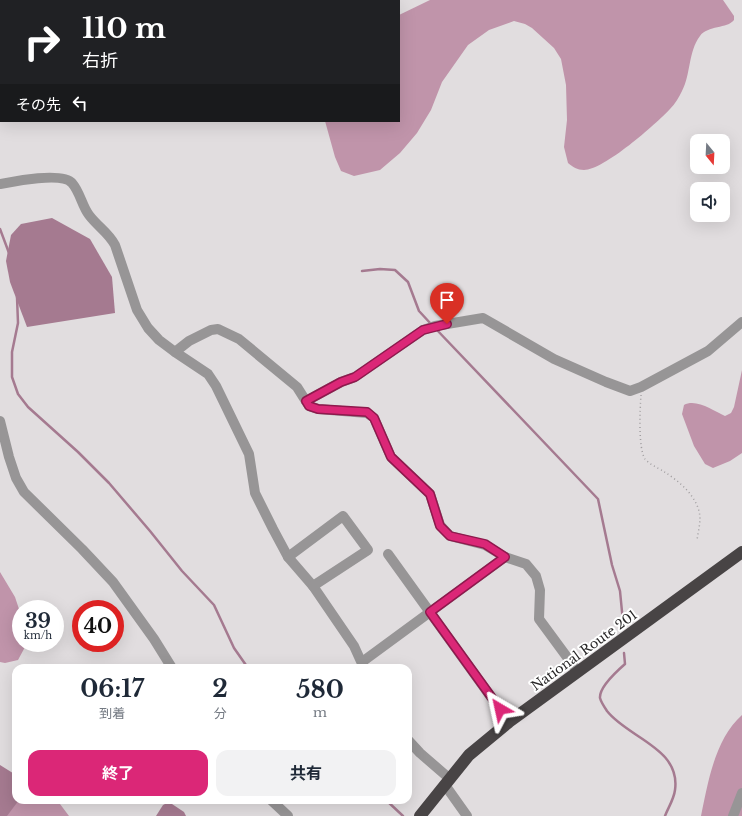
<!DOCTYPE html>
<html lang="ja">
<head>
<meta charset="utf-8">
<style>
  :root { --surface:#fff; --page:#f2f2f3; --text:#1f2937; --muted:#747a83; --accent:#db2777 }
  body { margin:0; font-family:"Libre Baskerville","Noto Sans JP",serif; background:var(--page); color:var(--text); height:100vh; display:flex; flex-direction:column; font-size:15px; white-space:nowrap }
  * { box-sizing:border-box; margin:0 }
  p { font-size:13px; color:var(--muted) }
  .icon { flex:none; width:22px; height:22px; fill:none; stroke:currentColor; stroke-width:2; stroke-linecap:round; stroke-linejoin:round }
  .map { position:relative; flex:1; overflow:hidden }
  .sheet { position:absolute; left:12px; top:664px; width:400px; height:140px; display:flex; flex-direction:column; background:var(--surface); border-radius:12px; box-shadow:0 4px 16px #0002 }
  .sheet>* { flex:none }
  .banner { position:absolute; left:0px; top:0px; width:400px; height:122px; box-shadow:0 4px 16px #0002; background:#202124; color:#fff; overflow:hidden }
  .needle { width:26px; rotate:162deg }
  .fabs { position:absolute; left:690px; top:134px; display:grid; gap:8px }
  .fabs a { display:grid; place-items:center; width:40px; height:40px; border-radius:8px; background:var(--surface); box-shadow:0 4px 16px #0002; font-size:20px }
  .speed { position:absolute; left:12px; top:600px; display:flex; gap:8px; font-size:20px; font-weight:700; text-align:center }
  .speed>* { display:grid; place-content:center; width:52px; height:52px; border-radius:50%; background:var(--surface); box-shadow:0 4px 16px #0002; line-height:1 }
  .speed small { font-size:10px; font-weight:400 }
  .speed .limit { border:6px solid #d22; background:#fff; color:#111 }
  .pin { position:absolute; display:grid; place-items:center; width:34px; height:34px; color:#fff; margin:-41px -17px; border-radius:50% 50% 50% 0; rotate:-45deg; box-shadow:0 0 4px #0007 }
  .pin .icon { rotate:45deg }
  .me { position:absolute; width:44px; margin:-22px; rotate:324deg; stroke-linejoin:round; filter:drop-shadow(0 0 3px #0008) }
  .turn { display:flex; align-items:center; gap:14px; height:84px; padding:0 16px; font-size:18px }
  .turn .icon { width:52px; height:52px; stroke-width:2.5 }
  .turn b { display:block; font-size:28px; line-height:34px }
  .then { display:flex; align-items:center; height:38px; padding:0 16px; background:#0003; gap:8px; font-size:15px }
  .eta { display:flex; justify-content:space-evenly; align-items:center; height:68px; text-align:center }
  .eta b { font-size:24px; font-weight:700; line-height:28px }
  .button { display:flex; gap:8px; margin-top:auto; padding:8px 16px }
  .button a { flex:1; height:46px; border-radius:12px; background:var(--accent); color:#fff; font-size:16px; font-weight:700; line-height:46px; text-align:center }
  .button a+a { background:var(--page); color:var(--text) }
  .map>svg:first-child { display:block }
  .forest { fill:#c094aa }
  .water { fill:#a57a90 }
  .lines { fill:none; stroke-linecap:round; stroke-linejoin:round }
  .stream { stroke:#a57a90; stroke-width:2.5 }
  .path { stroke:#a19ea0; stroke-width:1.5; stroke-dasharray:1 3; stroke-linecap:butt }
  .minor { stroke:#979596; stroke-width:10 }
  .highway { stroke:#484445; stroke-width:12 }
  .route-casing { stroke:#8e194d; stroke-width:10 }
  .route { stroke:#db2777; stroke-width:7 }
  .labels { text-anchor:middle; stroke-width:4; stroke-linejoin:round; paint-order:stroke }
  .street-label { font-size:13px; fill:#282627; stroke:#fff }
</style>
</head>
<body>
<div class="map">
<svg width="742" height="816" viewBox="0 0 742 816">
  <rect width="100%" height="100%" fill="#e1dddf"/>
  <!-- forest -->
  <g class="forest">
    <path d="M 430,0 L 723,0 L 734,16 L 734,20 C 727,29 708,25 700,36 C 688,52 691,74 682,91 C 679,97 675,104 670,109 C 656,124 604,170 584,170 C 577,170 573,167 568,163 L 564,147 L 567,120 L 566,85 L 561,59 L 554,48 L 532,28 L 525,24 L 514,21 L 489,30 L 468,45 L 442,82 L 431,110 L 417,133 L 400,153 L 380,170 L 354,176 L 341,171 L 335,157 L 325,121 L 399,121 L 399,15 Z"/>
    <path d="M 742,370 L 742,453 L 730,461 L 713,468 L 705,464 L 694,446 L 682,414 L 684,405 C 696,398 714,411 725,416 L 731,413 L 734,407 Z"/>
    <path d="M 0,572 L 15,597 L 20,612 L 21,643 L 25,643 L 25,647 L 18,660 L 5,663 L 0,662 Z"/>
    <path d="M 742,715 L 742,816 L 701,816 C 708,782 715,739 742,715 Z"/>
    <path d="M 16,800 L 57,800 L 69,816 L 0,816 L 0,803 Z"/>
  </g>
  <!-- water -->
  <g class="water">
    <path d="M 52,218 L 90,239 L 112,277 L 115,313 L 27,327 L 10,282 L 6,261 L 11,235 L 21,224 Z"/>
    <path d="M 0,765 L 16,775 L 16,800 L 19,800 L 7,816 L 0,816 Z"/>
    <path d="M 169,802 L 184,812 L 186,816 L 156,816 L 163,805 Z"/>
  </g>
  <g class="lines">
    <!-- stream -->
    <g class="stream">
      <path d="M 0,229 L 9,253"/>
      <path d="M 362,271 L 380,269 L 395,270 L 408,282 L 419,311 L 431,324"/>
      <path d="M 17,297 L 18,323 L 12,352 L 12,377 L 18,394 L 28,407 L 78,452 L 109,483 L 150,531 L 182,571 L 214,605 L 234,648 L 248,668"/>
      <path d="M 436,329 L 598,499 L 612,565 L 620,591 L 623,622"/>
      <path d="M 624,653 L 625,664 C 617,671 599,687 600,698 C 601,702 605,708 607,711 C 628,738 681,748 675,790 C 674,799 668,808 665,816"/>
      <path d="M 386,800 L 403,816"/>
    </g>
    <!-- path -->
    <path class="path" d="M 641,395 C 640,409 638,448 645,459 C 649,464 658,468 663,471 C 679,481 699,497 700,518 C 700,525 698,533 697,540"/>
    <!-- minor -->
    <g class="minor">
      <path d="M 0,184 C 14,181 63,172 72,183 C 80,192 82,206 89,215 C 98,227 108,232 115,245 L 137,310 L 148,328 L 159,340 L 175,352 L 208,374 L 216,386 L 249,454 L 255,493 L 273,529 L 288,557 L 313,586 L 354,646 L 364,668"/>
      <path d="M 175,352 L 189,341 L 211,330 L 218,329 L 239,339 L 297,387 L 309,406 L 318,409 L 367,413 L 374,418 L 391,457 L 430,494 L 440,525 L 450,536 L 485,545 L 505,557 L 526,564 L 536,576 L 540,590 L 539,619 L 578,672"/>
      <path d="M 306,401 L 341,382 L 355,377 L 423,330 L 435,326 L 483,318 L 554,359 L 606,382 L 630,391 L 641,387 L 708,351 L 742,322"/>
      <path d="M 0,421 L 9,457 L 16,478 L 24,492 L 82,549 L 113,582 L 154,639 L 172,668"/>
      <path d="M 388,554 L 509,722"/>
      <path d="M 288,557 L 343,516 L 368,550 L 313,586"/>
      <path d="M 362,662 L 505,557"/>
      <path d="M 408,740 L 420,753 L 450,779"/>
      <path d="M 445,785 L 467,816"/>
      <path d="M 271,800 L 288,816"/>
      <path d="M 733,816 L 742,793"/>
    </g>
    <!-- highway -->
    <path class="highway" d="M 420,816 L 469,755 L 509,722 L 742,552"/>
  </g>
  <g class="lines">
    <defs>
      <path id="route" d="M 447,324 L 423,330 L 355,377 L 341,382 L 306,401 L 309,406 L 318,409 L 367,412 L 374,418 L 391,457 L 430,494 L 440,526 L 450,536 L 485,544 L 505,557 L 430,612 L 500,709"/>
    </defs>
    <!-- route casing -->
    <use href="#route" class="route-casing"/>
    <!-- route -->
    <use href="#route" class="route"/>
  </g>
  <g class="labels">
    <!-- street labels -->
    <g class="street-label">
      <text transform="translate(584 650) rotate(-36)" y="5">National Route 201</text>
    </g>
  </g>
</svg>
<div class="fabs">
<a><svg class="needle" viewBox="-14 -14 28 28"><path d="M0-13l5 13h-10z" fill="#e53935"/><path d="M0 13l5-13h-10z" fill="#747a83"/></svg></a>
<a><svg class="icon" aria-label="sound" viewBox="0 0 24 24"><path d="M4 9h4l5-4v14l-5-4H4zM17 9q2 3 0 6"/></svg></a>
</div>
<div class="speed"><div>39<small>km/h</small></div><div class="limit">40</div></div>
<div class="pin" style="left:447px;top:324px;background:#d93025"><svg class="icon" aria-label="arrive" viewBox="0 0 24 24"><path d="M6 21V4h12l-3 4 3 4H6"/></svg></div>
<svg class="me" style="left:500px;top:709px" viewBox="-20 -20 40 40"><path d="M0-17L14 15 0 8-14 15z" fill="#db2777" stroke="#fff" stroke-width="4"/></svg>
<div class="banner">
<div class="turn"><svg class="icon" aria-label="right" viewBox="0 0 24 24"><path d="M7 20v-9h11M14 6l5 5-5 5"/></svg><div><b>110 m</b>右折</div></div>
<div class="then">その先<svg class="icon" aria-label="left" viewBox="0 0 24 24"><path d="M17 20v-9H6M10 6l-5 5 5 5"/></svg></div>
</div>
<section class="sheet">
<div class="eta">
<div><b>06:17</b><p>到着</p></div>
<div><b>2</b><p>分</p></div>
<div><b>580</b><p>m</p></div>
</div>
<div class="button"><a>終了</a><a>共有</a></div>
</section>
</div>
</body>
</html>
